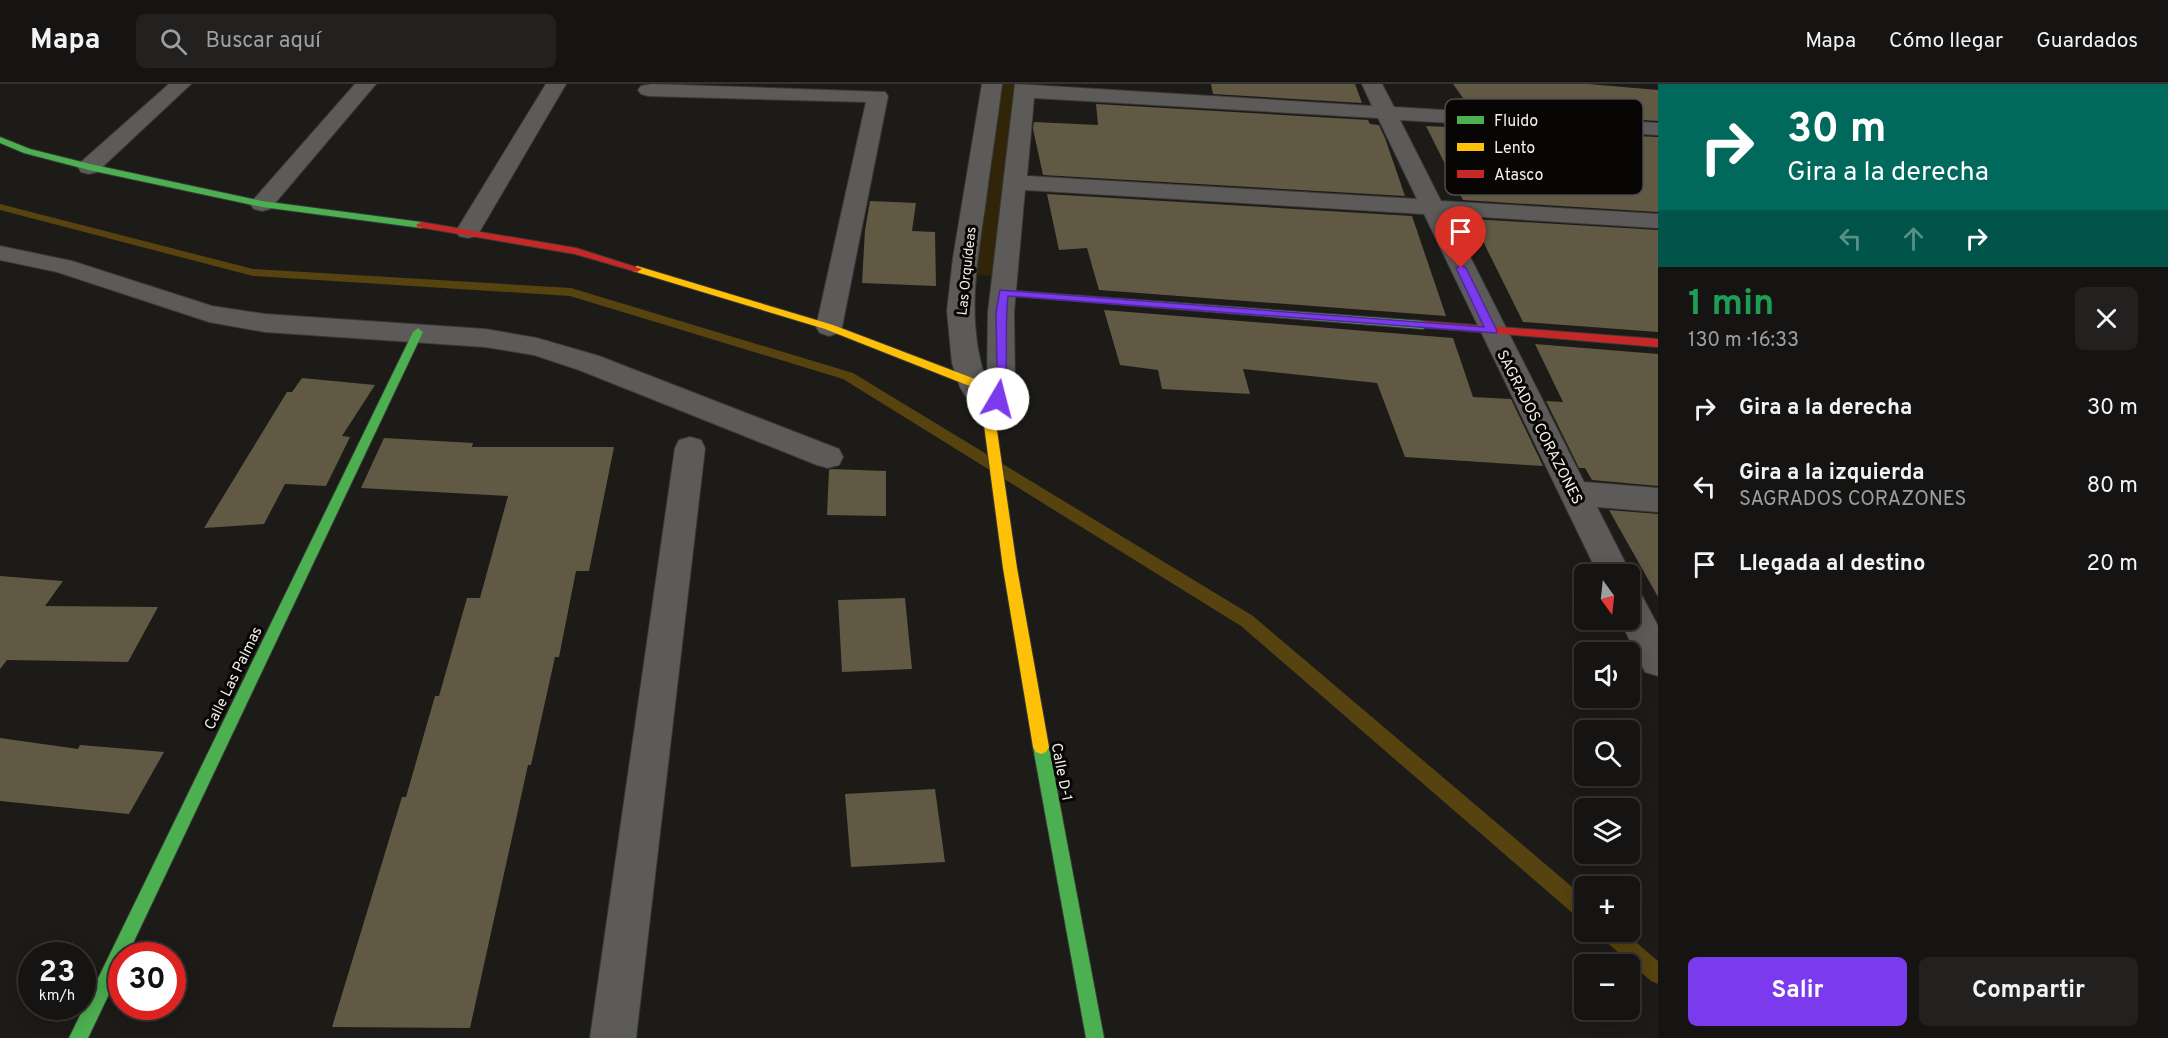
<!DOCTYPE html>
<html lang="es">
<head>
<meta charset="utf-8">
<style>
  :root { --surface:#151412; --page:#222120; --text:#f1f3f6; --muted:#9d9e9f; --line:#343332; --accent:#7c3aed }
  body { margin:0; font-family:Overpass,sans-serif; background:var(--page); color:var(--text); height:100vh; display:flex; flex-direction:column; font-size:22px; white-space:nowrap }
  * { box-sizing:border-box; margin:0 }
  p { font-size:20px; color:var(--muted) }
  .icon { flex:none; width:33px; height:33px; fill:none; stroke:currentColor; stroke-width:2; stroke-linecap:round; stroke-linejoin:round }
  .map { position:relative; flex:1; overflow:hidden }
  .side { display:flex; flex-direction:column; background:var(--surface); width:510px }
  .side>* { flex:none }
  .hud { background:#00695c; color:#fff; overflow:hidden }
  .needle { width:39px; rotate:165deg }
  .tools { position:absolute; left:1574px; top:480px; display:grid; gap:12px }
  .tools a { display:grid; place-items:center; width:66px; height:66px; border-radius:9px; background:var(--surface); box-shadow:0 3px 15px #0003,0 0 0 2px var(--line); font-size:30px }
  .speed { position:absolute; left:18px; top:858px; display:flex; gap:12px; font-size:30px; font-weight:700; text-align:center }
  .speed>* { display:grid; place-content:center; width:78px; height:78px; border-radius:50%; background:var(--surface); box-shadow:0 3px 15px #0003,0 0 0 2px var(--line); line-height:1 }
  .speed small { font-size:15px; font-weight:400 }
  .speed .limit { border:9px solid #d22; background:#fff; color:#111 }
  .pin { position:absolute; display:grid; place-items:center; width:51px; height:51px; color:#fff; margin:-62px -26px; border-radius:50% 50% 50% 0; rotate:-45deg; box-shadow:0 0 6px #0007 }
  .pin .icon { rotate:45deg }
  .me { position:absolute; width:66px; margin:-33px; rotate:8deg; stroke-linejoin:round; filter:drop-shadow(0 0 4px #0008) }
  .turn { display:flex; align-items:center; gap:21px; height:126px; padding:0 30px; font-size:27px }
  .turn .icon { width:78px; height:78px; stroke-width:2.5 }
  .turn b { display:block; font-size:42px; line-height:51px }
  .lanes { display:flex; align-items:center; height:57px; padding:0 30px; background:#0003; justify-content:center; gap:30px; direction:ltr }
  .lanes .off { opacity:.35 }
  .round { display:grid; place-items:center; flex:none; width:63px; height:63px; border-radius:9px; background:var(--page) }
  .overview { display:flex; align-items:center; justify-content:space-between; height:102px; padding:0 30px }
  h1 { font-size:36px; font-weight:700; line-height:45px; color:#1e9e55 }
  .action { display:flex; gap:12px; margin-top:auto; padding:12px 30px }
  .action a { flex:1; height:69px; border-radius:9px; background:var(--accent); color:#fff; font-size:24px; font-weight:700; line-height:69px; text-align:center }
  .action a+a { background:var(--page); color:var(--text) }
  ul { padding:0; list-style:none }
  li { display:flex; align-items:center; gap:18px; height:78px; padding:0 30px }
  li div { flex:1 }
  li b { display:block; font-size:22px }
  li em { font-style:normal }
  header { display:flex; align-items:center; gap:36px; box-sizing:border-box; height:84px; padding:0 30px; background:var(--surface); border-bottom:2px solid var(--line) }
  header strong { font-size:28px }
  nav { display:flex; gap:33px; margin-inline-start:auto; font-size:21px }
  .search { width:420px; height:54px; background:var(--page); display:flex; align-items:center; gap:15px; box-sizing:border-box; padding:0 21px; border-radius:9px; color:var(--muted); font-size:22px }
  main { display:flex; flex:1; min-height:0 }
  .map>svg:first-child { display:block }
  .green { fill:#302509 }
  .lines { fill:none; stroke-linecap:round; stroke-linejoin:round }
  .stream { fill:#56430f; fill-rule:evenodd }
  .building { fill:#615944 }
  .street-casing { stroke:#393937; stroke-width:2 }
  .fast-casing { stroke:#393937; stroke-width:2 }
  .slow-casing { stroke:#393937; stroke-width:2 }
  .jam-casing { stroke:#393937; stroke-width:2 }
  .street { fill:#5c5b59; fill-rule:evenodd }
  .fast { fill:#4caf50; fill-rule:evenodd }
  .slow { fill:#ffc107; fill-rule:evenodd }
  .jam { fill:#c62828; fill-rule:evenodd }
  .route { fill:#7c3aed; stroke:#51269a; stroke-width:1.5 }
  .labels { text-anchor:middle; stroke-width:6; stroke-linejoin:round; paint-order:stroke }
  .far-street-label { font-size:14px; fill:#f1efec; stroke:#070605 }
  .street-label { font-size:15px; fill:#f1efec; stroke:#070605 }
  .key { fill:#070605; stroke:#4d4c4a; stroke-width:1.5 }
  .key-label { font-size:16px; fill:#f1efec }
</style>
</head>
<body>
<header>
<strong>Mapa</strong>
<div class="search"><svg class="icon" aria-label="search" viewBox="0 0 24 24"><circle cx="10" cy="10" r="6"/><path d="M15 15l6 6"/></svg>Buscar aquí</div>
<nav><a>Mapa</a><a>Cómo llegar</a><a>Guardados</a></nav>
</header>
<main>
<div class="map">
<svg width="1658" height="954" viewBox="0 0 1658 954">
  <rect width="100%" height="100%" fill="#1c1b18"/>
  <!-- green -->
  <path class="green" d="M 1001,0 L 1017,0 L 995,189 C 987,193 982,192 974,189 Z"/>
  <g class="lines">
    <!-- stream -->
    <g class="stream">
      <path d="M 0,120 L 253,185 L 571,204 L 853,289 L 1253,532 L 1584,813 L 1584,836 L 1577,833 L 1241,542 L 843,295 L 570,212 L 253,192 L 0,126 Z"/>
      <path d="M 1600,848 L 1624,848 L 1658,877 L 1658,900 L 1651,897 L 1603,855 Z"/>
    </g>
  </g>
  <!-- building -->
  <g class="building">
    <path d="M 1211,0 L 1355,0 L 1362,19 L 1213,10 Z"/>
    <path d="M 1453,0 L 1588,0 L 1658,6 L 1658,37 L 1471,25 Z"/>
    <path d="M 1096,20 L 1368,36 L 1370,40 L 1379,41 L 1385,54 L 1405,112 L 1043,91 L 1033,45 L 1034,38 L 1098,41 Z"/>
    <path d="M 1426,42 L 1658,53 L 1658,128 L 1463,116 Z"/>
    <path d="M 1047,110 L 1412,132 L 1446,232 L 1099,206 L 1087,164 L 1059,166 Z"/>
    <path d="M 870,117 L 916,119 L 912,147 L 935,148 L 936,202 L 862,199 L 865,146 Z"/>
    <path d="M 1472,135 L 1658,146 L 1658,248 L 1523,238 Z"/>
    <path d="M 1104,226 L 1453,254 L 1473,313 L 1511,315 L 1543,382 L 1405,373 L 1377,299 L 1243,285 L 1250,310 L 1162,305 L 1158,286 L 1120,281 Z"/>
    <path d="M 1535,260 L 1658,270 L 1658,402 L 1592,396 L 1585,384 L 1579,384 L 1546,317 L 1563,318 Z"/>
    <path d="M 302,294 L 375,301 L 342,352 L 350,353 L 326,402 L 285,400 L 264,440 L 204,444 L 287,308 L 292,308 Z"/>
    <path d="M 384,354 L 473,359 L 472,363 L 614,363 L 589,487 L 576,487 L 559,573 L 555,573 L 531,681 L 528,681 L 470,944 L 332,943 L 402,713 L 406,713 L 435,612 L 439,612 L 467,514 L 480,514 L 508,412 L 361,404 Z"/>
    <path d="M 832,385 L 886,387 L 886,432 L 827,431 L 829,386 Z"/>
    <path d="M 1609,426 L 1658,430 L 1658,513 Z"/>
    <path d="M 0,492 L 63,497 L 45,522 L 158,523 L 128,578 L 7,576 L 0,585 Z"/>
    <path d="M 905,514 L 912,585 L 842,588 L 838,516 Z"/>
    <path d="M 0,654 L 78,665 L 80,661 L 164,668 L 129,730 L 0,717 Z"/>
    <path d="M 935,705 L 945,778 L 851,783 L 845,710 Z"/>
  </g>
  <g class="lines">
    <defs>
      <g id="street">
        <path d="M 169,0 L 191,0 L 97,88 L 89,90 L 81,88 L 78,83 L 81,78 Z"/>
        <path d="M 355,0 L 376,0 L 270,125 L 262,127 L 254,125 L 250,120 L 254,115 Z"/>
        <path d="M 546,0 L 566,0 L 477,152 L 468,154 L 459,152 L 456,147 Z"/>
        <path d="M 652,0 L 885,8 L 888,12 L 842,243 L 838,249 L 829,252 L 820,249 L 816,243 L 866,18 L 648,12 L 641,10 L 638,6 L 641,2 Z"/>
        <path d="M 982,0 L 1002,0 C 997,41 990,82 985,123 C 976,182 966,241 987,299 L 988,228 L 1015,0 L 1372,22 L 1362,0 L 1382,0 L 1394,23 L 1658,39 L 1658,51 L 1400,36 L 1441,117 L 1658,130 L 1658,144 L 1449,131 L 1584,398 L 1658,404 L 1658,428 L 1597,423 L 1631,490 L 1629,493 L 1629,490 L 1598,490 L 1424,130 L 1025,106 L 1014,228 L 1015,303 C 1010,323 1001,340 978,333 L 960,303 L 952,279 L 947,227 L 953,174 ZM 1034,14 L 1378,34 L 1417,115 L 1027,92 Z"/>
        <path d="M 0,162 L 72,177 L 212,222 L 265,230 L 485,245 L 537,254 L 599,272 L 839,365 L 843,373 L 839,381 L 828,384 L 817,381 L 579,286 L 534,271 L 485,263 L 265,248 L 209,238 L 57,188 L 0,176 Z"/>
        <path d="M 690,353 L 701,356 L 705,364 L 636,954 L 590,954 L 675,364 L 679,356 Z"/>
        <path d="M 1629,506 L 1641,510 L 1658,542 L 1658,592 L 1645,588 L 1620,536 L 1629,536 Z"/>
      </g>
      <g id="fast">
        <path d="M 0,53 L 30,65 L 90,80 L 262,117 L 421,138 L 426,141 L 421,144 L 262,123 L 89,86 L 24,69 L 0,59 Z"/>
        <path d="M 1004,206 L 1423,237 L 1428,241 L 1423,245 L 1000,211 L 999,209 Z"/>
        <path d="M 418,244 L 423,248 L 127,872 L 122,872 L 122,883 L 88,954 L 69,954 L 413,248 Z"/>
        <path d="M 1041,656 L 1046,658 L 1049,663 L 1104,954 L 1086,954 L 1033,663 L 1036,658 Z"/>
      </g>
      <g id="slow">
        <path d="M 637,182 L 833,241 L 975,295 L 977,298 L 971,302 L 967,301 L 825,245 L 633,187 L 632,185 Z"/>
        <path d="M 988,322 L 994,326 L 1017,484 L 1049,663 L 1046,668 L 1041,670 L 1036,668 L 1033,663 L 1003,484 L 982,326 Z"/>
      </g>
      <g id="jam">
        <path d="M 421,138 L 576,164 L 642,185 L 637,188 L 575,170 L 418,143 L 416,141 Z"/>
        <path d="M 1423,237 L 1658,255 L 1658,263 L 1419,243 L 1418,241 Z"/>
      </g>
    </defs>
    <!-- street casing -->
    <use href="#street" class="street-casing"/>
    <!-- fast casing -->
    <use href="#fast" class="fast-casing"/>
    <!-- slow casing -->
    <use href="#slow" class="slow-casing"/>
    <!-- jam casing -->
    <use href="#jam" class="jam-casing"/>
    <!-- street -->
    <use href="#street" class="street"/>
    <!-- fast -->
    <use href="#fast" class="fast"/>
    <!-- slow -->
    <use href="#slow" class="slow"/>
    <!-- jam -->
    <use href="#jam" class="jam"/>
  </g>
  <!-- route -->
  <path class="route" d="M 1461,181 L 1466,184 L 1497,247 L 1496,249 L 1008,212 C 1004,247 1009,280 1004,315 L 998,319 L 992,315 L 997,286 L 996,228 L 1000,206 L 1484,243 L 1456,184 Z"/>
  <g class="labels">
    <!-- far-street labels -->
    <g class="far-street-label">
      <text transform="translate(966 187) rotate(-84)" y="5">Las Orquídeas</text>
    </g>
    <!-- street labels -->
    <g class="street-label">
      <text transform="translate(1540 343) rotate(63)" y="5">SAGRADOS CORAZONES</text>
      <text transform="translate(233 594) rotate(-64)" y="5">Calle Las Palmas</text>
      <text transform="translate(1062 688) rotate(79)" y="5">Calle D-1</text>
    </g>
  </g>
  <!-- legend -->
  <rect x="1445" y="15" width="198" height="96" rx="9" class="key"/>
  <rect x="1457" y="32" width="27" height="8" fill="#4caf50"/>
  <rect x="1457" y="59" width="27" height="8" fill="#ffc107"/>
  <rect x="1457" y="86" width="27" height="8" fill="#c62828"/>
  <g class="key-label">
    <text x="1494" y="42">Fluido</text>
    <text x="1494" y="69">Lento</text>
    <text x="1494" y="96">Atasco</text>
  </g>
</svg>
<div class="tools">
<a><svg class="needle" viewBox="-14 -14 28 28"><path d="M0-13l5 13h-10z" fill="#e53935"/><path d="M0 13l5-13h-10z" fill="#9d9e9f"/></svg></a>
<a><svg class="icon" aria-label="sound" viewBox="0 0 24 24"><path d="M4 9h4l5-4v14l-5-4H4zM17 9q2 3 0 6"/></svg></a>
<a><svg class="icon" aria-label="search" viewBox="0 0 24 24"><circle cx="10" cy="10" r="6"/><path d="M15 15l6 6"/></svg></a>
<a><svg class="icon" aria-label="layers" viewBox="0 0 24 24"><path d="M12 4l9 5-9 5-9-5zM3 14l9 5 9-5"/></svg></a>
<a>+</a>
<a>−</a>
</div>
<div class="speed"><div>23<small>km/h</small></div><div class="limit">30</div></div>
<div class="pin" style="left:1461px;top:184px;background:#d93025"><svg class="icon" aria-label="arrive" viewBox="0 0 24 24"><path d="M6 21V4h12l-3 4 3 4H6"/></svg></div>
<svg class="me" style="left:998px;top:315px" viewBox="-20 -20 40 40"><circle r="19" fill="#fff"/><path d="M0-13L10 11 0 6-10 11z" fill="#7c3aed"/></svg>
</div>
<section class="side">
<div class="hud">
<div class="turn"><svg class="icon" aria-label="right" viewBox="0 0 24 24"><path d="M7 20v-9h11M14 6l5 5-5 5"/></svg><div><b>30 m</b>Gira a la derecha</div></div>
<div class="lanes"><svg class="icon off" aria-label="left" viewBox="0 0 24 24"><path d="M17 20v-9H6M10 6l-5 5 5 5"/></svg><svg class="icon off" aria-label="ahead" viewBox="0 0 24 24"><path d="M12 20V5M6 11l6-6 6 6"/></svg><svg class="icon" aria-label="right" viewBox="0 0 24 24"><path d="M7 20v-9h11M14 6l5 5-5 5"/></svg></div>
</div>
<div class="overview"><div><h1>1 min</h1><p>130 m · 16:33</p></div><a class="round"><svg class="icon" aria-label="close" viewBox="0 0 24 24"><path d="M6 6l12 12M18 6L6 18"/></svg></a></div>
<ul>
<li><svg class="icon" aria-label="right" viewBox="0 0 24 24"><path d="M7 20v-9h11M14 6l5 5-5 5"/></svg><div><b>Gira a la derecha</b></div><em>30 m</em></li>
<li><svg class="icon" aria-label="left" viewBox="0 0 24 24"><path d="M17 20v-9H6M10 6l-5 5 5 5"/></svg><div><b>Gira a la izquierda</b><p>SAGRADOS CORAZONES</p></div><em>80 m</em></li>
<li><svg class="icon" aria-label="arrive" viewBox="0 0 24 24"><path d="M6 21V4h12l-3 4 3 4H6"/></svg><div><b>Llegada al destino</b></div><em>20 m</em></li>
</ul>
<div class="action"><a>Salir</a><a>Compartir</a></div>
</section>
</main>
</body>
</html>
